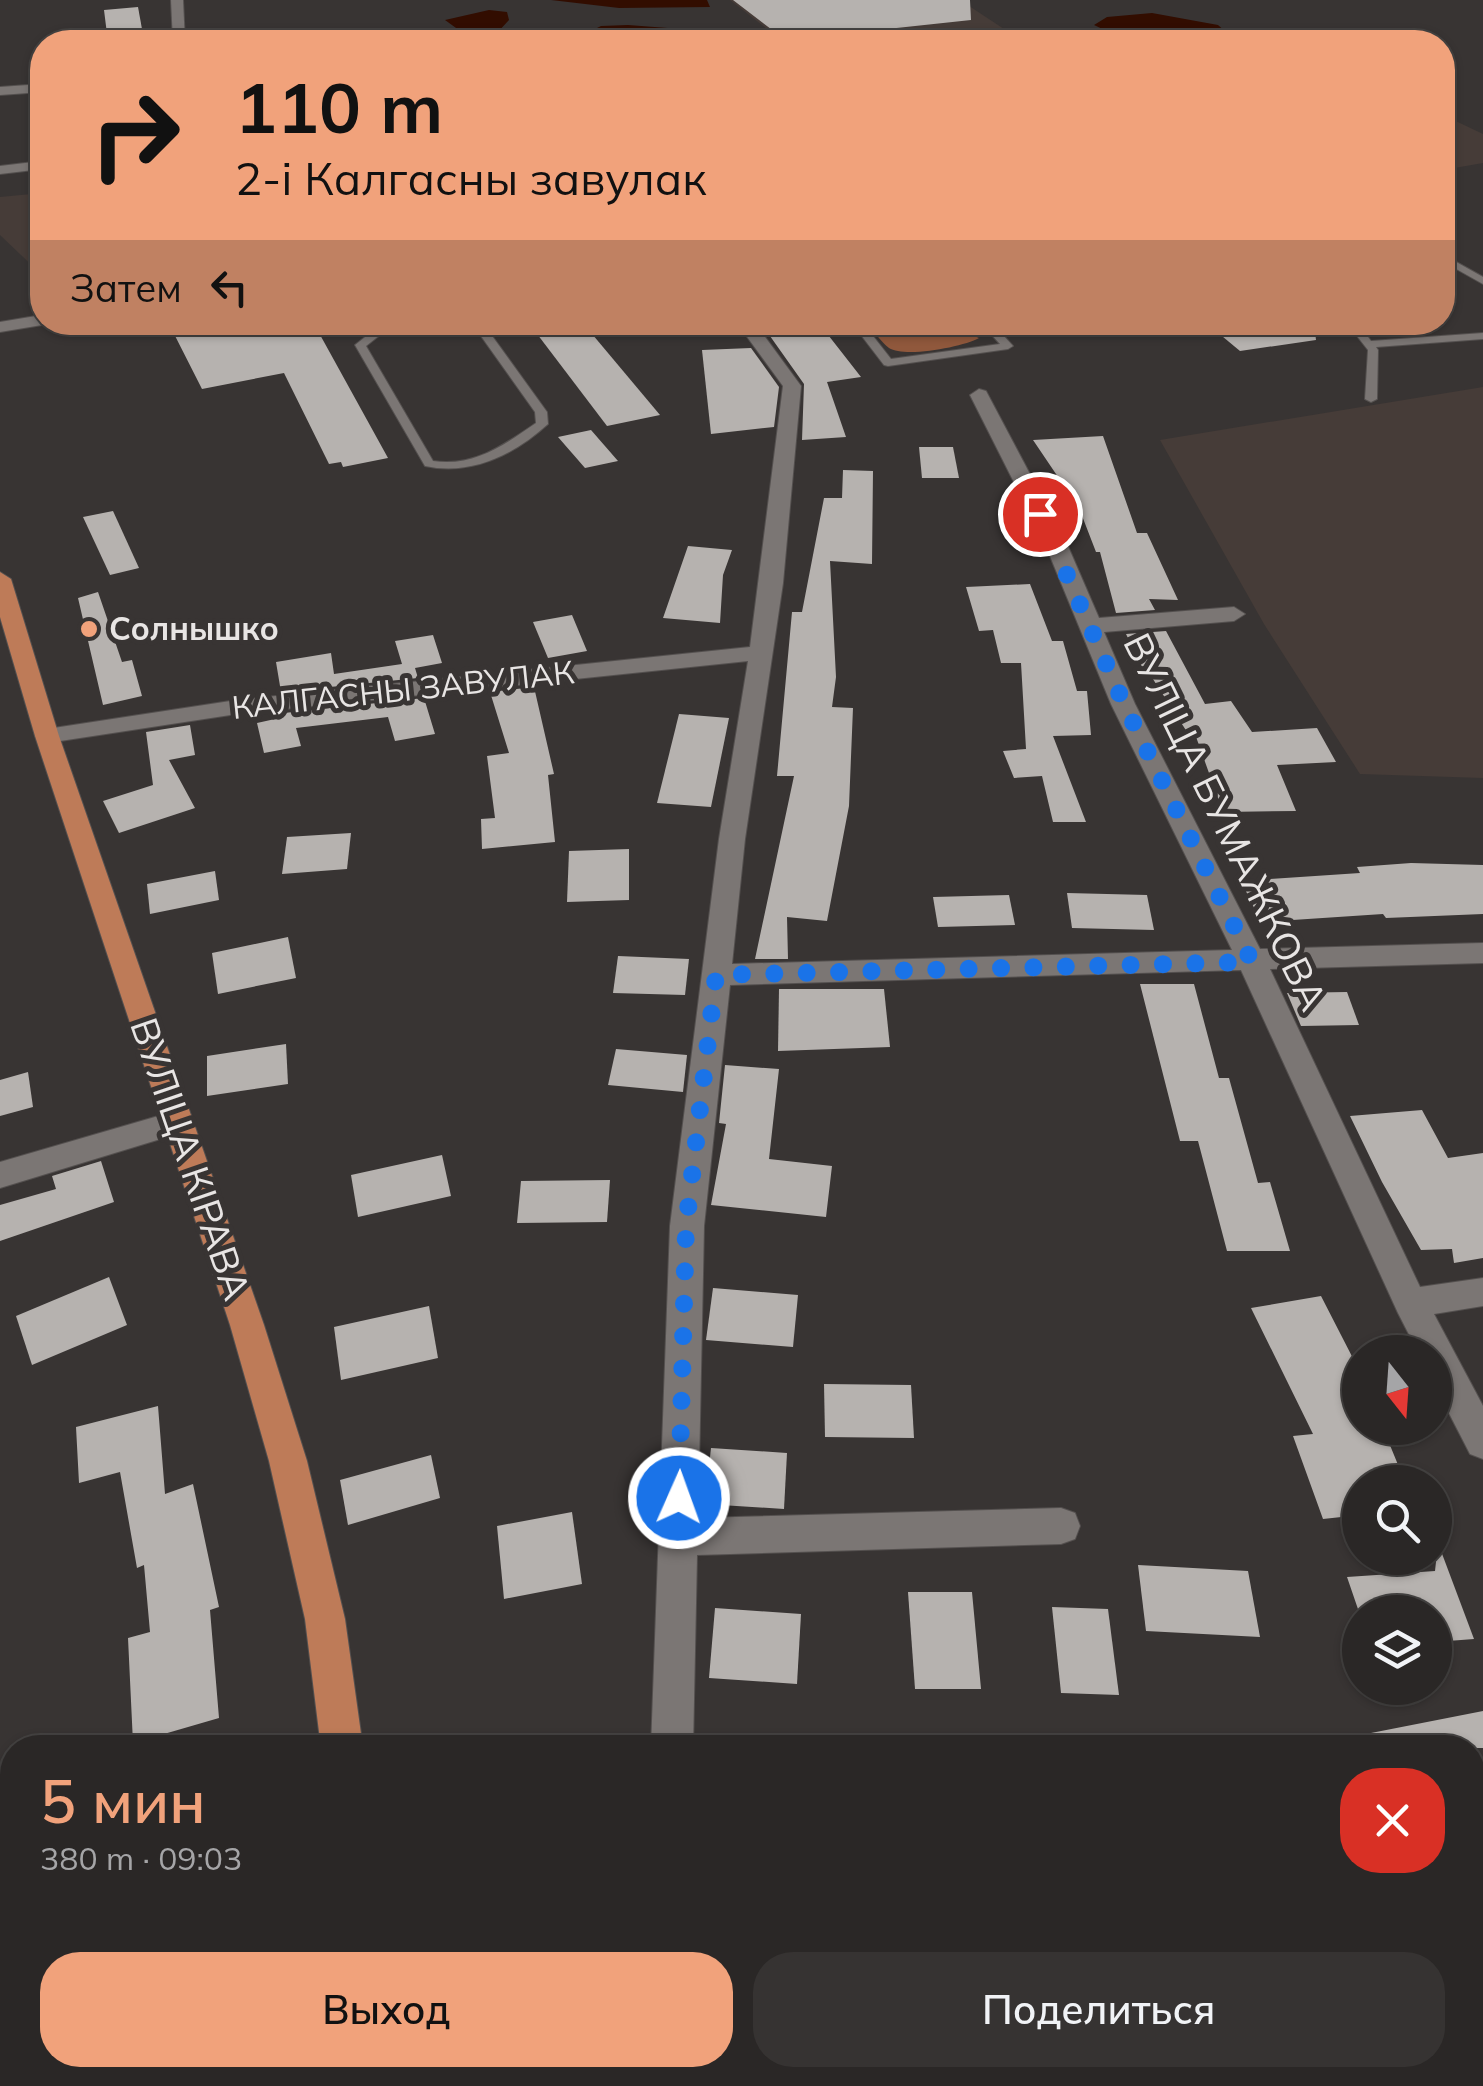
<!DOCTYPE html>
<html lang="ru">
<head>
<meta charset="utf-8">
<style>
  :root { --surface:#2a2726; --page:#363332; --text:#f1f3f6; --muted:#a5a5a7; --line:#464443; --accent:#f1a27b }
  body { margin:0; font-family:Mulish,sans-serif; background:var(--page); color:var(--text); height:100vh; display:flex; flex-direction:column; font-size:38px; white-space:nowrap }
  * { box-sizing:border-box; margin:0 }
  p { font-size:32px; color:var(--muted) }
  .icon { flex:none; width:55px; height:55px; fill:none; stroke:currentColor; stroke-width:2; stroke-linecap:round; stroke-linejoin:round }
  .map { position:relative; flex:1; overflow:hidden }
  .details { position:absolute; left:0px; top:1735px; width:1485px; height:352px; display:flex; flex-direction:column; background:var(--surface); border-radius:40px 40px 0 0; box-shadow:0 2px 8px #0004,0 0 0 2px var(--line) }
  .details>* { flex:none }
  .hud { position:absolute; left:30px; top:30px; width:1425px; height:305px; border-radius:40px; box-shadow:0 2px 8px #0004,0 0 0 2px var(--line); background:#f1a27b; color:#111; overflow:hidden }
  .needle { width:65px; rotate:163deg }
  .tools { position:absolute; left:1342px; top:1335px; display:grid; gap:20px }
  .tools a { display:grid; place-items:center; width:110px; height:110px; border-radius:50%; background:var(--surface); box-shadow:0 2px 8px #0004,0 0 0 2px var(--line); font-size:50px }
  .pin { position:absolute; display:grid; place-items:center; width:85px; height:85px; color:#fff; margin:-42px; border:5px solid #fff; border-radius:50%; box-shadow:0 2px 10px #0007 }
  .me { position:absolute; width:110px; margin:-55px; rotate:2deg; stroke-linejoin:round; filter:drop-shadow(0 0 8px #0008) }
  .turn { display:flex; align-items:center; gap:35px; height:210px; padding:0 40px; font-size:45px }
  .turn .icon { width:130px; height:130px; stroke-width:2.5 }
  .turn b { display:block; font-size:70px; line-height:85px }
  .then { display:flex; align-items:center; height:95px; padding:0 40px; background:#0003; gap:20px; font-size:38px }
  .round { display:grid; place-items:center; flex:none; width:105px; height:105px; border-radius:40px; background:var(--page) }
  .overview { display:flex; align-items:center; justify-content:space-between; height:170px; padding:0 40px }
  h1 { font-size:60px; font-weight:600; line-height:75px; color:var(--accent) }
  .primary-button { display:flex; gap:20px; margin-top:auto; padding:20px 40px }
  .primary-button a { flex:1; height:115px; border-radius:40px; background:var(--accent); color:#111; font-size:40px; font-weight:600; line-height:115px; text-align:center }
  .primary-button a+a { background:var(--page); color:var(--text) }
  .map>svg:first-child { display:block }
  .built { fill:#463c38 }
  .forest { fill:#90583c }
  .water { fill:#320d00 }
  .building { fill:#b6b2af }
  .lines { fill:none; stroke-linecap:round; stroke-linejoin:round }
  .lane-casing { stroke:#54504f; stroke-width:2 }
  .street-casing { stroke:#54504f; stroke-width:2 }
  .primary-casing { stroke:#54504f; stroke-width:2 }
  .lane { fill:#7b7674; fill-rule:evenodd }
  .street { fill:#7b7674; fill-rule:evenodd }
  .primary { fill:#be7b58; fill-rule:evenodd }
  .route { stroke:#1a73e8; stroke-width:18; stroke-dasharray:0 32.4 }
  .poi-dot { fill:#f1a27b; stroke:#383433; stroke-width:4 }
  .labels { text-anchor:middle; stroke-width:10; stroke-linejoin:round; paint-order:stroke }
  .far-poi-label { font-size:32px; font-weight:bold; fill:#e8e5e4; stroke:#383433; text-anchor:start }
  .far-street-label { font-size:32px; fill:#e8e5e4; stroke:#383433 }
  .street-label { font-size:38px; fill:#e8e5e4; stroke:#383433 }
</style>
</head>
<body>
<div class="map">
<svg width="1483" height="2086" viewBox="0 0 1483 2086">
  <rect width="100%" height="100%" fill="#383433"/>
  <!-- built -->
  <g class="built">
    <path d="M 730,0 L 960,0 L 1004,29 L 865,42 L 784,42 Z"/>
    <path d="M 1443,115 L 1483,134 L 1483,163 L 1443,170 Z"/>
    <path d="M 42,193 L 42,275 L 0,235 L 0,197 Z"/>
    <path d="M 1483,387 L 1483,778 L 1360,774 L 1264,624 L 1160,440 Z"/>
  </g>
  <!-- forest -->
  <path class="forest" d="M 867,323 L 943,323 L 979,338 C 963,347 905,358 889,348 C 881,342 873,330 867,323 Z"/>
  <!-- water -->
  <g class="water">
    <path d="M 551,0 L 707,0 L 710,7 L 619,8 Z"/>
    <path d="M 489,10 L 507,12 L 509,20 L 496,34 L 513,39 L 506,42 L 455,42 L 463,33 L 445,20 Z"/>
    <path d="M 1152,13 L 1218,25 L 1237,42 L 1130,42 L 1094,25 L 1107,17 Z"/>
    <path d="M 628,25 L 720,32 L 742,42 L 599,42 L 591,31 L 601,26 Z"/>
  </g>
  <!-- building -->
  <g class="building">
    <path d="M 733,0 L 970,0 L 971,20 L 850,33 L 863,42 L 788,42 Z"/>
    <path d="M 138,7 L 144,40 L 108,42 L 104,10 Z"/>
    <path d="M 168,322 L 313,322 L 388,458 L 343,467 L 341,462 L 329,464 L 284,373 L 202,389 Z"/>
    <path d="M 528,322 L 582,322 L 660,415 L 607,426 Z"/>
    <path d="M 760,322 L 818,322 L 861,377 L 827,382 L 846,437 L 802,440 L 804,384 Z"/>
    <path d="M 1205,322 L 1314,322 L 1316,340 L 1240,351 Z"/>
    <path d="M 751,348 L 779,387 L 774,427 L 711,434 L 702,350 Z"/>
    <path d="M 591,430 L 618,461 L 585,468 L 558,437 Z"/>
    <path d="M 1103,436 L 1137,533 L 1147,533 L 1178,600 L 1149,599 L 1155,610 L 1116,613 L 1100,552 L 1096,552 L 1079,508 L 1033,440 Z"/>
    <path d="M 919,447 L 953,447 L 959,478 L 922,478 Z"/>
    <path d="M 843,470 L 873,471 L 872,564 L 830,561 L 836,677 L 832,707 L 853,708 L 849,806 L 827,921 L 787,917 L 788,959 L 755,959 L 794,776 L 777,776 L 792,612 L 802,612 L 824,498 L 842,498 Z"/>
    <path d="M 113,511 L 139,568 L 110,575 L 83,517 Z"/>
    <path d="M 688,546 L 732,550 L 723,575 L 720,623 L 663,618 Z"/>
    <path d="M 1030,584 L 1052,641 L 1063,641 L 1077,691 L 1087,691 L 1091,735 L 1053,736 L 1086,822 L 1053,822 L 1042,776 L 1014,778 L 1003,751 L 1026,749 L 1021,663 L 1001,663 L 993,630 L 979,631 L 966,587 Z"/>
    <path d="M 98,592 L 122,662 L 132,660 L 142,696 L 103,705 L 78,598 Z"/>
    <path d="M 572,615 L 587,651 L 548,658 L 533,622 Z"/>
    <path d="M 1166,631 L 1205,704 L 1231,701 L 1252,732 L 1317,728 L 1336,762 L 1277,765 L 1296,811 L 1223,812 L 1195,734 L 1189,735 L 1151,676 L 1147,677 L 1126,634 Z"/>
    <path d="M 433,635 L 442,663 L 415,668 L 418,678 L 281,692 L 276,662 L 331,653 L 334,674 L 402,664 L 395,641 Z"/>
    <path d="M 534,687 L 554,774 L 548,775 L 555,842 L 482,849 L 481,819 L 495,818 L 487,756 L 509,753 L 490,692 Z"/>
    <path d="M 424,698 L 435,734 L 395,741 L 388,717 L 296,728 L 301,746 L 264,753 L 257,723 L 284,717 L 284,713 Z"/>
    <path d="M 679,714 L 729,718 L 711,807 L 657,803 Z"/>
    <path d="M 190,725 L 195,755 L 169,760 L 195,808 L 119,833 L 103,801 L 153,785 L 146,732 Z"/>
    <path d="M 351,833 L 347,869 L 282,874 L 287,837 Z"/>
    <path d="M 629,849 L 629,900 L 567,902 L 569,851 Z"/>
    <path d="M 1411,863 L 1483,865 L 1483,914 L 1386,918 L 1383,914 L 1261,922 L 1241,881 L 1360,873 L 1357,867 Z"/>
    <path d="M 215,871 L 219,900 L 150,914 L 147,884 Z"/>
    <path d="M 1067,893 L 1147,895 L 1154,930 L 1072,928 Z"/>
    <path d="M 1009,895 L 1015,925 L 938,927 L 933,897 Z"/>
    <path d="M 288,937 L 296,978 L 218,994 L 212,953 Z"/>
    <path d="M 618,956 L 689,959 L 685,995 L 613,993 Z"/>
    <path d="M 1140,984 L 1194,984 L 1219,1078 L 1229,1078 L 1258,1183 L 1270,1182 L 1290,1251 L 1227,1251 L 1198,1141 L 1180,1141 Z"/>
    <path d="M 779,989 L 884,989 L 890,1047 L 778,1051 Z"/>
    <path d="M 1347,992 L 1359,1025 L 1301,1026 L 1287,993 Z"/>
    <path d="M 286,1044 L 288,1084 L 207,1096 L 207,1056 Z"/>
    <path d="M 616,1049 L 687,1055 L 683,1092 L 608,1085 Z"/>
    <path d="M 725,1065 L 779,1069 L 769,1159 L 832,1166 L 826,1217 L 711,1205 L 726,1124 L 719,1123 Z"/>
    <path d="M 28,1072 L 33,1107 L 0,1116 L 0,1080 Z"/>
    <path d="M 1422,1110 L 1448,1158 L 1483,1153 L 1483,1258 L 1454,1263 L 1452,1249 L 1421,1250 L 1382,1182 L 1350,1116 Z"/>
    <path d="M 442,1155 L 451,1196 L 358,1217 L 351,1175 Z"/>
    <path d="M 101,1161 L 114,1202 L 0,1241 L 0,1205 L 56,1189 L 52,1176 Z"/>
    <path d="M 610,1180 L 607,1222 L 517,1223 L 521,1181 Z"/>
    <path d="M 109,1277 L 127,1325 L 32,1365 L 16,1316 Z"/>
    <path d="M 713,1288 L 798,1295 L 793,1347 L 706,1340 Z"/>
    <path d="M 1321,1296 L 1360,1372 L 1360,1430 L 1383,1428 L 1405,1482 L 1360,1482 L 1360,1515 L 1323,1519 L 1293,1436 L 1313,1434 L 1251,1308 Z"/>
    <path d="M 429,1306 L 438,1358 L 341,1380 L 334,1327 Z"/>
    <path d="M 824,1384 L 911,1385 L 914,1438 L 825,1437 Z"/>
    <path d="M 158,1406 L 165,1494 L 193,1484 L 219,1607 L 210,1610 L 219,1718 L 133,1743 L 128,1638 L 150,1632 L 144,1565 L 137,1568 L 120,1472 L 79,1483 L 76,1427 Z"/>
    <path d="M 711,1448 L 787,1453 L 784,1509 L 705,1504 Z"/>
    <path d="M 431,1455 L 440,1498 L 348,1525 L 340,1480 Z"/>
    <path d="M 572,1512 L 582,1584 L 504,1599 L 497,1526 Z"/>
    <path d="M 1438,1543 L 1474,1639 L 1435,1642 L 1435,1612 L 1359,1612 L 1347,1577 L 1435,1571 Z"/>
    <path d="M 1138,1565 L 1248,1571 L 1260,1637 L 1146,1631 Z"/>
    <path d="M 908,1592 L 972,1592 L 981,1689 L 915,1689 Z"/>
    <path d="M 1052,1607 L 1108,1609 L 1119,1695 L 1061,1693 Z"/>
    <path d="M 715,1608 L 801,1614 L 797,1684 L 709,1678 Z"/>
    <path d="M 1483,1711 L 1483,1748 L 1372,1748 L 1371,1733 Z"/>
  </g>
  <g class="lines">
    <defs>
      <g id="lane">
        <path d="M 325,33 L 333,42 L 327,42 L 323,37 L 275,42 Z"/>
        <path d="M 1442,254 L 1483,277 L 1483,284 L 1442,261 Z"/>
        <path d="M 384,322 L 394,324 L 366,346 L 433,461 C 474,467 504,445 536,423 L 535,412 L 471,322 L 482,322 L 547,412 L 548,424 C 514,455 471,476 425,466 L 355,345 Z"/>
        <path d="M 851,322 L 862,322 L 891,359 L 1000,344 L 980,322 L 991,322 L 1013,346 L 1008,349 L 888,366 L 884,365 Z"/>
        <path d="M 1346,322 L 1357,322 L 1371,341 L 1483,333 L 1483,339 L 1376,347 L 1378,350 L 1377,399 L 1371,402 L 1365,399 L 1368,350 Z"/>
      </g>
      <g id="street">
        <path d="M 171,0 L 183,0 L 185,42 L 173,42 Z"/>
        <path d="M 933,33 L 962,42 L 866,42 L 872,38 Z"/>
        <path d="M 42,84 L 42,92 L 0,95 L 0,87 Z"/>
        <path d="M 42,161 L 42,169 L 0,174 L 0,166 Z"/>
        <path d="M 42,315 L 42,322 L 48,324 L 0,332 L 0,322 Z"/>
        <path d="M 754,329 L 760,330 L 801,386 L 783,583 L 745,839 L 732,964 L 1232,950 L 1111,704 L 1045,544 L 970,395 L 979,389 L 986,391 L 1067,544 L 1099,618 L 1234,607 L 1245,614 L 1234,621 L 1104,632 L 1135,704 L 1260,949 L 1483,943 L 1483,963 L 1270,969 L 1420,1287 L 1483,1278 L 1483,1306 L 1434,1314 L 1483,1406 L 1483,1459 L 1470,1454 L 1435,1386 L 1435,1352 L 1418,1352 L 1398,1313 L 1241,970 L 730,985 L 704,1226 L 698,1518 L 1061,1508 L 1075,1513 L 1080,1526 L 1075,1539 L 1061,1544 L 697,1555 L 693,1748 L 651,1748 L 670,1226 L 719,839 L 748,661 L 237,714 L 47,743 L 35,736 L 47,729 L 237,700 L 750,647 L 783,386 L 745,334 Z"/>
        <path d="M 179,1110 L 190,1114 L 195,1122 L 190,1130 L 0,1188 L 0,1162 Z"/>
        <rect x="640" y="2075" width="48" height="11"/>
      </g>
      <g id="primary">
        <path d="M 0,572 L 11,579 L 59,736 L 264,1325 L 307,1461 L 345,1619 L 363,1748 L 321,1748 L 305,1619 L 269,1461 L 230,1325 L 35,736 L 0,617 Z"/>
        <path d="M 352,2075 L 400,2075 L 401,2086 L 353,2086 Z"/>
      </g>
    </defs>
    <!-- lane casing -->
    <use href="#lane" class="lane-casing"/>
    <!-- street casing -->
    <use href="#street" class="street-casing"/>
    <!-- primary casing -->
    <use href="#primary" class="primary-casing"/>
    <!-- lane -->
    <use href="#lane" class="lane"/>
    <!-- street -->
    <use href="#street" class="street"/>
    <!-- primary -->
    <use href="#primary" class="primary"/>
  </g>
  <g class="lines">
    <!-- route -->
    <path class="route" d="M 679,1498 L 686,1226 L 716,975 L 1252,962 L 1124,704 L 1040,514"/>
  </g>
  <!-- markers -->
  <circle class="poi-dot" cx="89" cy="629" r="10"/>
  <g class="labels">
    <!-- far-poi labels -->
    <g class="far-poi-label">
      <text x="109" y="640">Солнышко</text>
    </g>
    <!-- far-street labels -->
    <g class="far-street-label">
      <text transform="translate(403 690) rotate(-6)" y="11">КАЛГАСНЫ ЗАВУЛАК</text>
    </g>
    <!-- street labels -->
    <g class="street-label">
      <text transform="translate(1225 822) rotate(64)" y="13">ВУЛІЦА БУМАЖКОВА</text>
      <text transform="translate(190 1159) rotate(71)" y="13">ВУЛІЦА КІРАВА</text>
    </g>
  </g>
</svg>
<div class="tools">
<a><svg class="needle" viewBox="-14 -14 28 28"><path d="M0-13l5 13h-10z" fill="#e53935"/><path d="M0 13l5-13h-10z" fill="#a5a5a7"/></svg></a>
<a><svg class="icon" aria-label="search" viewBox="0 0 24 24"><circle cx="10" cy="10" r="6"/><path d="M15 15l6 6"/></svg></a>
<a><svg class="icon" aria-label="layers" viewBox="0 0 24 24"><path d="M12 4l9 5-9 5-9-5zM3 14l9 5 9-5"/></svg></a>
</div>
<div class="pin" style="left:1040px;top:514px;background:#d93025"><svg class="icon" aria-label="arrive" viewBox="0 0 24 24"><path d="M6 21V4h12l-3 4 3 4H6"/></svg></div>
<svg class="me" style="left:679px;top:1498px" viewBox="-20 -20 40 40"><circle r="17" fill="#1a73e8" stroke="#fff" stroke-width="3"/><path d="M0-11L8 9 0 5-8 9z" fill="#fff"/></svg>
<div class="hud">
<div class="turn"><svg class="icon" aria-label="right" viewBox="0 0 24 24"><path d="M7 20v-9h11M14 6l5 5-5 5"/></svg><div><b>110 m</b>2-і Калгасны завулак</div></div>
<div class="then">Затем<svg class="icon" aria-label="left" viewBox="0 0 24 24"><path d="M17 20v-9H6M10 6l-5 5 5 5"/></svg></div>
</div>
<section class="details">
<div class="overview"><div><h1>5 мин</h1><p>380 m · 09:03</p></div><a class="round" style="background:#d93025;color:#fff"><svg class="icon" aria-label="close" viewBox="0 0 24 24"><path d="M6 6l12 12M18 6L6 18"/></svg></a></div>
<div class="primary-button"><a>Выход</a><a>Поделиться</a></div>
</section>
</div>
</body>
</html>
